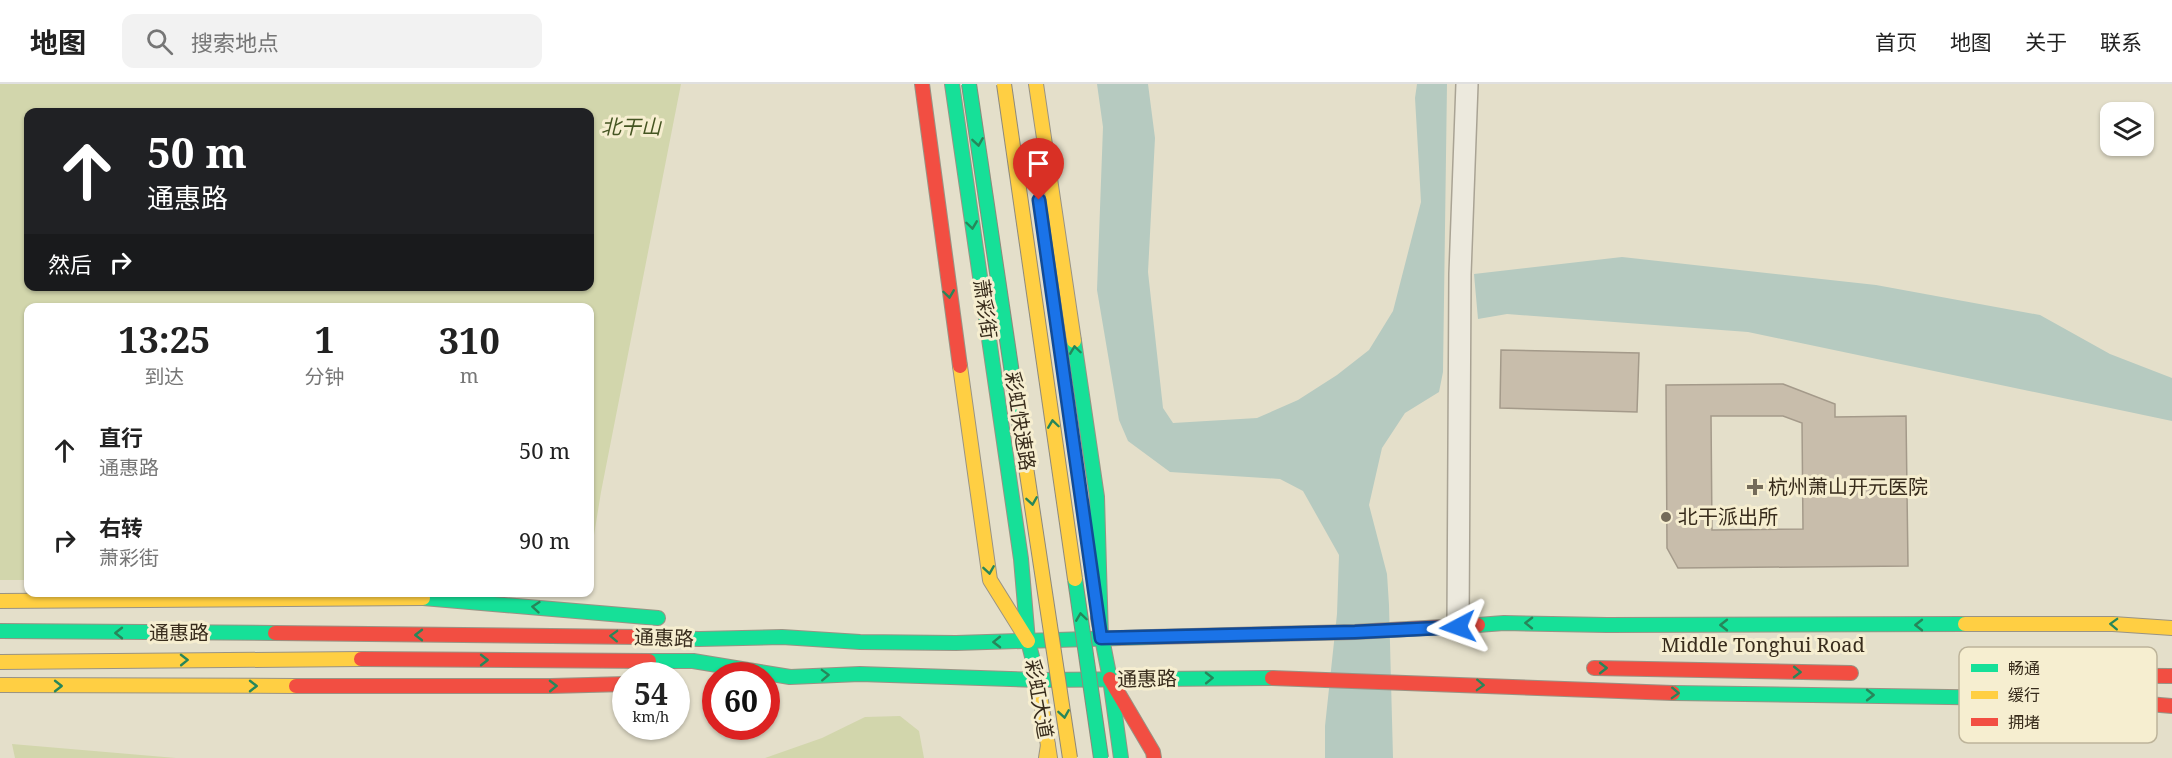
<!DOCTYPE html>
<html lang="zh">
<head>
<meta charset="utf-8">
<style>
  :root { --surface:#fff; --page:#f2f2f2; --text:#222; --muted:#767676; --line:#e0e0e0 }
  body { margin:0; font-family:"Noto Serif","Noto Sans SC",serif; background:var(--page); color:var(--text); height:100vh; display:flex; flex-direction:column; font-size:22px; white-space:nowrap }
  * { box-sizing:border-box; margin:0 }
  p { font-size:20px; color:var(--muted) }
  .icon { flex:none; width:33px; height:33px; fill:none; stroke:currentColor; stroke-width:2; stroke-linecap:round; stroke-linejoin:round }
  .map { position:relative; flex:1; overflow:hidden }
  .panel { position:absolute; left:24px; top:219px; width:570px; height:294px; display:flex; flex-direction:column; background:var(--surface); border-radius:12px; box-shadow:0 2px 4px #0004 }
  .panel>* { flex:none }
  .top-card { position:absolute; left:24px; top:24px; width:570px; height:183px; border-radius:12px; box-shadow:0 2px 4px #0004; background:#202124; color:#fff; overflow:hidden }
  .fabs { position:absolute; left:2100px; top:18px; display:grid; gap:12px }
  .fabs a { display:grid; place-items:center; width:54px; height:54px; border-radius:12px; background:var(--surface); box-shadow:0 2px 4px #0004; font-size:30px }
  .speed { position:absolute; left:612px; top:578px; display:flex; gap:12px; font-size:30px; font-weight:700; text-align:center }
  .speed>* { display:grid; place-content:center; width:78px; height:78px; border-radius:50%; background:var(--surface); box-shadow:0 2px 4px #0004; line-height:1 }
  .speed small { font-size:15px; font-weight:400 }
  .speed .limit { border:9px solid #d22; background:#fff; color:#111 }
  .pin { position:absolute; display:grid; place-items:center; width:51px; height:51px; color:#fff; margin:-62px -26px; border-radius:50% 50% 50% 0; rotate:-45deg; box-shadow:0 0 6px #0007 }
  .pin .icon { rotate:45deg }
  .me { position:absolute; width:66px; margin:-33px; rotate:266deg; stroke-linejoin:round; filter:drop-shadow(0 0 4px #0008) }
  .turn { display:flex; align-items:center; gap:21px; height:126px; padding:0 24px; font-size:27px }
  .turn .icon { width:78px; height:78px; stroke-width:2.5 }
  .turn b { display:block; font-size:42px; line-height:51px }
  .then { display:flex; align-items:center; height:57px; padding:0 24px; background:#0003; gap:12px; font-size:22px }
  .eta { display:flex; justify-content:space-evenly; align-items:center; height:102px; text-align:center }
  .eta b { font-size:36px; font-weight:700; line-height:42px }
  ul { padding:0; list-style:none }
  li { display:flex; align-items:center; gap:18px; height:90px; padding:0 24px }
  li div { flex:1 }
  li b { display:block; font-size:22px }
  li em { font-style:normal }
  header { display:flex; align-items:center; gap:36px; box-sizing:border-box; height:84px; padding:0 30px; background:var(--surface); border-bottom:2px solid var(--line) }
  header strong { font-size:28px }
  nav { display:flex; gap:33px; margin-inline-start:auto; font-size:21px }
  .search { width:420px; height:54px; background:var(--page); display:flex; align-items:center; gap:15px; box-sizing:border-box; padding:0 21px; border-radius:12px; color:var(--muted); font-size:22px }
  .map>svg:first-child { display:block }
  .green { fill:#d2d6ac; fill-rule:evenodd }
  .water { fill:#b6cac0 }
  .building { fill:#c8bdab; stroke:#a49a8a; stroke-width:1.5; fill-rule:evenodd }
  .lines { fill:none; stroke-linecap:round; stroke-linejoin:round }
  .street-casing { stroke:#a9a394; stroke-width:24 }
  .fast-casing { stroke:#999384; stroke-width:16 }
  .slow-casing { stroke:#999384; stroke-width:16 }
  .jam-casing { stroke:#999384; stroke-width:16 }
  .street { stroke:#ece9dd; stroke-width:21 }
  .fast { stroke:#16e098; stroke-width:14 }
  .slow { stroke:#ffcf43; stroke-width:14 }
  .jam { stroke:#f24e42; stroke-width:14 }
  .fast-bridge-casing { stroke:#8e897b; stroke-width:16; stroke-linecap:butt }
  .slow-bridge-casing { stroke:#8e897b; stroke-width:16; stroke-linecap:butt }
  .fast-bridge { stroke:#16e098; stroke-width:14 }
  .slow-bridge { stroke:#ffcf43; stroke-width:14 }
  .oneway { stroke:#27865a }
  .route-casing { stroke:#114b97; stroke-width:15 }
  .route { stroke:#1a73e8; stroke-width:10 }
  .poi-dot { fill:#746b59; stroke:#f6eed0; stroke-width:2 }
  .labels { text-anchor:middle; stroke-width:6; stroke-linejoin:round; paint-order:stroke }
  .park-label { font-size:20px; font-style:italic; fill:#455522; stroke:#f6eed0 }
  .street-label { font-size:20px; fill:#382c1c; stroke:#f6eed0 }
  .poi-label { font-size:20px; fill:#382c1c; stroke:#f6eed0; text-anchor:start }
  .key { fill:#f6eed0; stroke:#bdb49a; stroke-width:1.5 }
  .key-label { font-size:16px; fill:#382c1c }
</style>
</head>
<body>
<header>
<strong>地图</strong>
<div class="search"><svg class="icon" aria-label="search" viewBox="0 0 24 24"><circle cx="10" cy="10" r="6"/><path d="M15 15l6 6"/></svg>搜索地点</div>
<nav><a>首页</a><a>地图</a><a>关于</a><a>联系</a></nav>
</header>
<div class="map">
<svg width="2172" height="674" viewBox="0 0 2172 674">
  <rect width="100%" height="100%" fill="#e4dfca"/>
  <!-- green -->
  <g class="green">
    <path d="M 0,0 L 681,0 L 601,408 L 590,476 L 590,224 L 28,224 L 28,496 L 0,496 ZM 28,28 L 590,28 L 590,202 L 28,202 Z"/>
    <path d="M 900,632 L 919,647 L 924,674 L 765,674 L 822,654 L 865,633 Z"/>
    <path d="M 12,660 L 176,674 L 15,674 Z"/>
  </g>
  <!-- water -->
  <g class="water">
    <path d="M 1097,0 L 1148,0 L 1155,54 L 1148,188 L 1163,324 L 1173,339 L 1257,334 L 1298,316 L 1337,291 L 1369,266 L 1393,227 L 1421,118 L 1415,14 L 1417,0 L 1447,0 L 1443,288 L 1439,308 L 1405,329 L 1382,364 L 1369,421 L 1387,490 L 1389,521 L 1393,674 L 1325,674 L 1325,642 L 1337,530 L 1339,471 L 1303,407 L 1280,395 L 1170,388 L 1128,357 L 1119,336 L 1097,206 L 1103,43 Z"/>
    <path d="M 1622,173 L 1876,201 L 2040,231 L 2110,270 L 2172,294 L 2172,337 L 1748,248 L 1507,230 L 1478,235 L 1474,190 Z"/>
  </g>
  <!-- building -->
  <g class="building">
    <path d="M 1501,266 L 1639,269 L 1637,328 L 1500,324 Z"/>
    <path d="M 1783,300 L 1835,320 L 1835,333 L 1906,332 L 1908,482 L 1678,484 L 1667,464 L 1666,301 ZM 1711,332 L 1783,332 L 1802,339 L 1803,445 L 1712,446 Z"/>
  </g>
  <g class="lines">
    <defs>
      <path id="street" d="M 1458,543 L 1460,190 L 1467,0"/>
      <g id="fast">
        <path d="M 952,0 L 1021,475 L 1028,557 L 1037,592"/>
        <path d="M 1074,257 L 1097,413 L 1101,554"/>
        <path d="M 423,514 L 658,534"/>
        <path d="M 1098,534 L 1110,595 L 1121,674"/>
        <path d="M 1478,541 L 1504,539 L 1607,541 L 1965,540"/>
        <path d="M 0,547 L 275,549"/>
        <path d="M 639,553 L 699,555 L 782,553 L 860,558 L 956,559 L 1152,553"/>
        <path d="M 649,577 L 693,577 L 790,593 L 860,590 L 1038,596 L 1272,594"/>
        <path d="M 1673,609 L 2016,614"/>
      </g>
      <g id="slow">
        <path d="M 1036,0 L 1074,257"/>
        <path d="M 960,282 L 990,496 L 1028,557"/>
        <path d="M 0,517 L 423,514"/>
        <path d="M 1965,540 L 2113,540 L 2172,544"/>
        <path d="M 0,578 L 361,575"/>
        <path d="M 1037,592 L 1050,674"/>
        <path d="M 0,601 L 296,602"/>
        <path d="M 1046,674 L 1048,661"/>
      </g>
      <g id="jam">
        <path d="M 922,0 L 960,282"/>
        <path d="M 275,549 L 639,553"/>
        <path d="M 1152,553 L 1355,548 L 1478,541"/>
        <path d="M 361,575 L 649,577"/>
        <path d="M 1594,584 L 1851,589"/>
        <path d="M 1975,591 L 2172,592"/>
        <path d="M 1272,594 L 1673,609"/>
        <path d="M 1110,595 L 1153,668 L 1154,674"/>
        <path d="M 296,602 L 551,602 L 626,600"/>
        <path d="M 2016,614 L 2091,615 L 2172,622"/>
      </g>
    </defs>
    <!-- street casing -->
    <use href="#street" class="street-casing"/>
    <!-- fast casing -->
    <use href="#fast" class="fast-casing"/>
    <!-- slow casing -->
    <use href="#slow" class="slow-casing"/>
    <!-- jam casing -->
    <use href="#jam" class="jam-casing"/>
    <!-- street -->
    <use href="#street" class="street"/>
    <!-- fast -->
    <use href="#fast" class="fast"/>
    <!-- slow -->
    <use href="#slow" class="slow"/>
    <!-- jam -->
    <use href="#jam" class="jam"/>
    <defs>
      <g id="fast-bridge">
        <path d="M 969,0 L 1021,350"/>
        <path d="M 1075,495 L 1101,674"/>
      </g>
      <g id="slow-bridge">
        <path d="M 1004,0 L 1075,495"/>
        <path d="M 1021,350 L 1070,674"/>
      </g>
    </defs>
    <!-- fast-bridge casing -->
    <use href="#fast-bridge" class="fast-bridge-casing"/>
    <!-- slow-bridge casing -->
    <use href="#slow-bridge" class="slow-bridge-casing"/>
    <!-- fast-bridge -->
    <use href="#fast-bridge" class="fast-bridge"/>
    <!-- slow-bridge -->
    <use href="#slow-bridge" class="slow-bridge"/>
  </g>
  <!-- one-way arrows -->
  <defs><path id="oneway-chevron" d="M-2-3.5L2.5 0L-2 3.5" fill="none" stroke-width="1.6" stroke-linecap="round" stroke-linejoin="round" transform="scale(1.5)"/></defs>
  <g class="oneway">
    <use href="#oneway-chevron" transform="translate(978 58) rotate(81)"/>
    <use href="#oneway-chevron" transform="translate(972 141) rotate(82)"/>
    <use href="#oneway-chevron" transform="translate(949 210) rotate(82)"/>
    <use href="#oneway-chevron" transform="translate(1075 266) rotate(-98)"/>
    <use href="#oneway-chevron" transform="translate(1053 340) rotate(-98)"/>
    <use href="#oneway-chevron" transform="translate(1032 417) rotate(81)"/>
    <use href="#oneway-chevron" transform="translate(989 486) rotate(81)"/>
    <use href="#oneway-chevron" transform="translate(536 523) rotate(-175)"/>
    <use href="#oneway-chevron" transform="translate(1081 533) rotate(-98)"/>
    <use href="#oneway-chevron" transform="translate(1529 539) rotate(-179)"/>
    <use href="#oneway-chevron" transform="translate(2114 540) rotate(-178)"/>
    <use href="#oneway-chevron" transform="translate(1724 541) rotate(180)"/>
    <use href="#oneway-chevron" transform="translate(1919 541) rotate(180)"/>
    <use href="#oneway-chevron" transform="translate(119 549) rotate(-180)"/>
    <use href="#oneway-chevron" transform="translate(419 551) rotate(-180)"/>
    <use href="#oneway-chevron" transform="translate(614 552) rotate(-178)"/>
    <use href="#oneway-chevron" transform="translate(997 558) rotate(179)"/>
    <use href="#oneway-chevron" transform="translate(184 576) rotate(-1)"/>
    <use href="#oneway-chevron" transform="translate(484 576)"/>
    <use href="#oneway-chevron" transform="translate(1603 584)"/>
    <use href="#oneway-chevron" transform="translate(1797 588) rotate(1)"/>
    <use href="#oneway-chevron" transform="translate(825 591) rotate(-2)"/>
    <use href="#oneway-chevron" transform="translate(1209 594) rotate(-1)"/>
    <use href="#oneway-chevron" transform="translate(1480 601) rotate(2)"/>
    <use href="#oneway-chevron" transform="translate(58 602)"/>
    <use href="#oneway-chevron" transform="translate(253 602)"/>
    <use href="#oneway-chevron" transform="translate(553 602) rotate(-1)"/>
    <use href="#oneway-chevron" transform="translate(1675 609) rotate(2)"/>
    <use href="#oneway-chevron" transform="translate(1870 611)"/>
    <use href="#oneway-chevron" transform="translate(1064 630) rotate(81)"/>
  </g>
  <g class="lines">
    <defs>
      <path id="route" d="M 1039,116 L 1101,554 L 1355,548 L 1458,543"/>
    </defs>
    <!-- route casing -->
    <use href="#route" class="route-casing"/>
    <!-- route -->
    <use href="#route" class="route"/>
  </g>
  <!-- markers -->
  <g class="poi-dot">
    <path d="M1752 394h6v6h6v6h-6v6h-6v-6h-6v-6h6z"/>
    <circle cx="1666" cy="433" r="6"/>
  </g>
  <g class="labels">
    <!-- park labels -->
    <g class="park-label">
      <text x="631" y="50">北干山</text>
    </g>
    <!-- street labels -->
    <g class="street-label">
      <text transform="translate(985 225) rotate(82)" y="7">萧彩街</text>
      <text transform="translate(1020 337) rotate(81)" y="7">彩虹快速路</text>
      <text x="179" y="556">通惠路</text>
      <text transform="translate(664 554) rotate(2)" y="7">通惠路</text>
      <text x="1763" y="568">Middle Tonghui Road</text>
      <text transform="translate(1147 595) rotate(-1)" y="7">通惠路</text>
      <text transform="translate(1039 615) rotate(80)" y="7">彩虹大道</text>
    </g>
    <!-- poi labels -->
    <g class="poi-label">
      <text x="1768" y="410">杭州萧山开元医院</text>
      <text x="1678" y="440">北干派出所</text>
    </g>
  </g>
  <!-- legend -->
  <rect x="1959" y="563" width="198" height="96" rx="9" class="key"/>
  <rect x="1971" y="580" width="27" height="8" fill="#16e098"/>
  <rect x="1971" y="607" width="27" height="8" fill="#ffcf43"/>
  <rect x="1971" y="634" width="27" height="8" fill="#f24e42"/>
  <g class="key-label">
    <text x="2008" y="590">畅通</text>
    <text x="2008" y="617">缓行</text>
    <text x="2008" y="644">拥堵</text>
  </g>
</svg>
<div class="fabs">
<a><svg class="icon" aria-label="layers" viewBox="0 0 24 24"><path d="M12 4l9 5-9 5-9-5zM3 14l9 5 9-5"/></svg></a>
</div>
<div class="speed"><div>54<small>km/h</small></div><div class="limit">60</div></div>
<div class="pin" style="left:1039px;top:116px;background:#d93025"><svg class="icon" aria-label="arrive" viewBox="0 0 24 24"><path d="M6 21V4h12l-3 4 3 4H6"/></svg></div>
<svg class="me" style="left:1458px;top:543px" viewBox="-20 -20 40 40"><path d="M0-17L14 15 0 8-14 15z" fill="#1a73e8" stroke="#fff" stroke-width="4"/></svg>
<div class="top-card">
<div class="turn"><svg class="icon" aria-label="ahead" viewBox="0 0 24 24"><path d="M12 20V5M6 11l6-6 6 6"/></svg><div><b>50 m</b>通惠路</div></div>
<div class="then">然后<svg class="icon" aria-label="right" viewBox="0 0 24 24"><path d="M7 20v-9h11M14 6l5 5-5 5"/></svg></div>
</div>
<section class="panel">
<div class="eta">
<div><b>13:25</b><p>到达</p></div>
<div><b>1</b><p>分钟</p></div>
<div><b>310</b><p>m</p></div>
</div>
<ul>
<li><svg class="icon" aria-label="ahead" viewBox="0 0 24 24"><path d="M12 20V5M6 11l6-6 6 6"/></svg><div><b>直行</b><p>通惠路</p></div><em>50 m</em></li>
<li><svg class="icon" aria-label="right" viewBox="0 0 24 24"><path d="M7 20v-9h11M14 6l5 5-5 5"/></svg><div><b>右转</b><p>萧彩街</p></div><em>90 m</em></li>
</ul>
</section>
</div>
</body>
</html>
